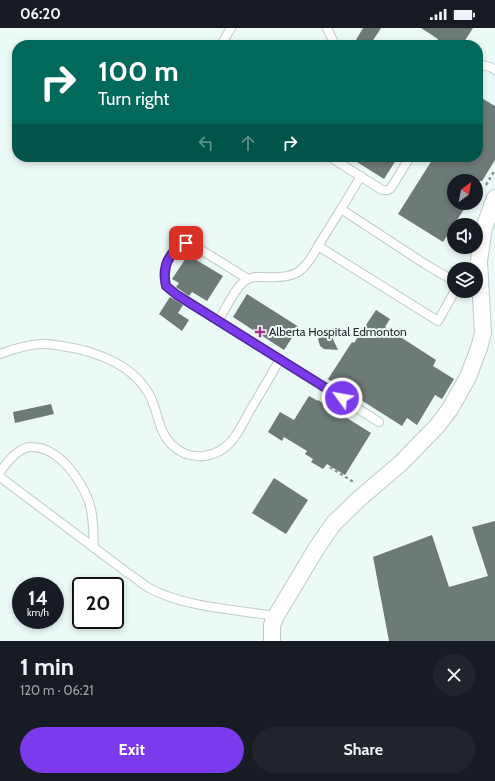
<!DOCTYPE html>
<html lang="en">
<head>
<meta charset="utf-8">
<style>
  :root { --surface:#171b24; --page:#20242c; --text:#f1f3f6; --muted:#9ea1a6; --accent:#7c3aed }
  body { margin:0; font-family:Cabin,sans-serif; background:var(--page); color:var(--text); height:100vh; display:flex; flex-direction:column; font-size:15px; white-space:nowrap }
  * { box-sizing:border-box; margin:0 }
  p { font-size:13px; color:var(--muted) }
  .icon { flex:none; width:22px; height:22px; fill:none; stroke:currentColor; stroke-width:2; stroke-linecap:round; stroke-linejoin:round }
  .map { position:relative; height:613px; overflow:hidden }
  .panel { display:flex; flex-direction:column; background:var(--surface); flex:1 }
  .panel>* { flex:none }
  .banner { position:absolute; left:12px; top:12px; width:471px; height:122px; border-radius:16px; box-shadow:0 2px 6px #0003; background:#00695c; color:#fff; overflow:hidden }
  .needle { width:26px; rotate:32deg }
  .fabs { position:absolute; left:447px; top:146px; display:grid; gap:8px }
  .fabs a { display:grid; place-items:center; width:36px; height:36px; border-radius:50%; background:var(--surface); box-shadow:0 2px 6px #0003; font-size:20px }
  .speed { position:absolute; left:12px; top:549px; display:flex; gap:8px; font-size:20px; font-weight:700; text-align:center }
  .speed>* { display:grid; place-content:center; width:52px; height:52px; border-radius:50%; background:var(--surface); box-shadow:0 2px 6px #0003; line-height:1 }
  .speed small { font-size:10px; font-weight:400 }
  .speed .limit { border:2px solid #111; border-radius:6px; background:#fff; color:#111 }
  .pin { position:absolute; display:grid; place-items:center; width:34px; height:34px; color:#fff; margin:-17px; border-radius:8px; box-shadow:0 2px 6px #0006 }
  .me { position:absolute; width:44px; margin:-22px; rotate:302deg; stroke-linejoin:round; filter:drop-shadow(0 0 3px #0008) }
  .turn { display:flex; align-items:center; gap:14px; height:84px; padding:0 20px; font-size:18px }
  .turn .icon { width:52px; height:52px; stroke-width:2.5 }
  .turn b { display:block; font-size:28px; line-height:34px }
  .lanes { display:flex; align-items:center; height:38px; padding:0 20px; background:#0003; justify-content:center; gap:20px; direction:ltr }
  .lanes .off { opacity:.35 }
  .round { display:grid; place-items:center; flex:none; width:42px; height:42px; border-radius:21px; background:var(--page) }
  .overview { display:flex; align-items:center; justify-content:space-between; height:68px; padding:0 20px }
  h1 { font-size:24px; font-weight:800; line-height:30px }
  .cta { display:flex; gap:8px; margin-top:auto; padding:8px 20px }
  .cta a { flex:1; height:46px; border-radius:24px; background:var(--accent); color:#fff; font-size:16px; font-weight:800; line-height:46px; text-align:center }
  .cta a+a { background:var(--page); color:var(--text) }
  .status { display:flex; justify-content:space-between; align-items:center; height:28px; padding:0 20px; background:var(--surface); direction:ltr }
  .status svg { height:11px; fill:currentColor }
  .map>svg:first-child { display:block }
  .building { fill:#6e7a78 }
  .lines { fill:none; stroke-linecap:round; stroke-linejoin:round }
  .service-casing { stroke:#bfccca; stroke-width:10 }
  .minor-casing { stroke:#bfccca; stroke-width:18 }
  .path { stroke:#899392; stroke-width:2.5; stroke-dasharray:3 3; stroke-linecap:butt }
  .service { stroke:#fff; stroke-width:8 }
  .minor { stroke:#fff; stroke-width:16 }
  .route-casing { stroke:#51269a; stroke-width:10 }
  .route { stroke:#7c3aed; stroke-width:7 }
  .poi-dot { fill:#a3328f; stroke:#ebf9f7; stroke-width:1.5 }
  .labels { text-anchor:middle; stroke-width:4; stroke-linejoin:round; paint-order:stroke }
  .poi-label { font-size:12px; fill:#262b2b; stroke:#ebf9f7; text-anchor:start }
</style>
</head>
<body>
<div class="status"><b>06:20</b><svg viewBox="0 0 49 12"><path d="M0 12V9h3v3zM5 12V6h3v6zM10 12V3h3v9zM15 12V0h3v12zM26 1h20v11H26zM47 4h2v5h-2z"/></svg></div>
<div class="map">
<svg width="495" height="613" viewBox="0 0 495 613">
  <rect width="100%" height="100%" fill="#ebf9f7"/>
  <!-- building -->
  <g class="building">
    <path d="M 363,0 L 381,0 L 370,17 L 353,17 Z"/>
    <path d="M 421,0 L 473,0 L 462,17 L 435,17 L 438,11 Z"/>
    <path d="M 478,68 L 495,78 L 495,132 L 482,153 L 454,153 L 454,175 L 468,175 L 443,214 L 398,186 L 434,129 L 478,129 Z"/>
    <path d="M 349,129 L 398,129 L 384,151 Z"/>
    <path d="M 188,227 L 223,248 L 207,273 L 192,264 L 189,268 L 176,259 L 179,255 L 172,251 Z"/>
    <path d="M 247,266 L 299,299 L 284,322 L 233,289 Z"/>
    <path d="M 170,269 L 183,277 L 178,285 L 189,292 L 182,303 L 159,286 Z"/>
    <path d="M 376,282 L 390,291 L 385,299 L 436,332 L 433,338 L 454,351 L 442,371 L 435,367 L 417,397 L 407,390 L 402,398 L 328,351 L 352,314 L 354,315 Z"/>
    <path d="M 323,306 L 328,306 L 332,309 L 338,322 L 324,321 L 320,318 L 318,311 Z"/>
    <path d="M 309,368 L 318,373 L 318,372 L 371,405 L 345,447 L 327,436 L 323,441 L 311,434 L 313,431 L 305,426 L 307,423 L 284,409 L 282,413 L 268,404 L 280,384 L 294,392 Z"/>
    <path d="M 51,376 L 54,386 L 15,395 L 13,384 Z"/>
    <path d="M 274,450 L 308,472 L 286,506 L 252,485 Z"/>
    <path d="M 495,493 L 495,613 L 389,613 L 373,529 L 432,507 L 449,559 L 488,548 L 472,499 Z"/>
  </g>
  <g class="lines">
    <defs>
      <g id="service">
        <path d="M 327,0 L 335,17"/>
        <path d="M 221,17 L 231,0"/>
        <path d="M 478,36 L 490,39 L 495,42"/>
        <path d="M 330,129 L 382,162 L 388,162 L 391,160 L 410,129"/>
        <path d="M 361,148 L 341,181 L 425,236 L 454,253"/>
        <path d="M 341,181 L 318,218 L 438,293 L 455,263"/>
        <path d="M 248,251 L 190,215 C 176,215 166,232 164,245 C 164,249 165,254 166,258 L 177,267 L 379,394"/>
        <path d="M 218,293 C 226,281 235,259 246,252 C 252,248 258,249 264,249 C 295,251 304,245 318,218"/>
        <path d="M 0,326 C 13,321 30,316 44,316 C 50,316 56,317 62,318 C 95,323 132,336 149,366 C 158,382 158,403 171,416 C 190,435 218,431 234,410 C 240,402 245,392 249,384 C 260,366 270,349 280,331"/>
        <path d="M 0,444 C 7,434 19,418 33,419 C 59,420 79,450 88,471 C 94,486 93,505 94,520"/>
        <path d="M 0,449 L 129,546 C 136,550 142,556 149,560 C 183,579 237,582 276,588"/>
      </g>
      <path id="minor" d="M 272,613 L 272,597 L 276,588 L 316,521 L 334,495 L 359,471 L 401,435 L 437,398 L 450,381 L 468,349 L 479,320 L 483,305 L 479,233 L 484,200 L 495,170"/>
    </defs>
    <!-- service casing -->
    <use href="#service" class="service-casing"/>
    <!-- minor casing -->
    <use href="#minor" class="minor-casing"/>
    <!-- path -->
    <g class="path">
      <path d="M 486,157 L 495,142"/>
      <path d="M 330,439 L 355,455"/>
    </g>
    <!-- service -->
    <use href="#service" class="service"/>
    <!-- minor -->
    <use href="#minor" class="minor"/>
  </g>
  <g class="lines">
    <defs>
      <path id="route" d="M 186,215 C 168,224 162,239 166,258 L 177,267 L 342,370"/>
    </defs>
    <!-- route casing -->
    <use href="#route" class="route-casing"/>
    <!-- route -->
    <use href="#route" class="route"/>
  </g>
  <!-- markers -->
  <path class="poi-dot" d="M258 298h4v4h4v4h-4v4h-4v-4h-4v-4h4z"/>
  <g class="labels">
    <!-- poi labels -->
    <g class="poi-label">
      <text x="269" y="308">Alberta Hospital Edmonton</text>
    </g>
  </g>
</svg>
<div class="fabs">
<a><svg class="needle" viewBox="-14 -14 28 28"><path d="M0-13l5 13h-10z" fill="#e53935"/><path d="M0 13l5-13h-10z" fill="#9ea1a6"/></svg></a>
<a><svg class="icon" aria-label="sound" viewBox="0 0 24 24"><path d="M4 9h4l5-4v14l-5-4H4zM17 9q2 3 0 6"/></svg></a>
<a><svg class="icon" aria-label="layers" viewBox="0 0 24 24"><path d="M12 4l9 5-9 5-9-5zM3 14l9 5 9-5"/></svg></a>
</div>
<div class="speed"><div>14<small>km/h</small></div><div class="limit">20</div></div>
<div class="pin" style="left:186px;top:215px;background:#d93025"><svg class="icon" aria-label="arrive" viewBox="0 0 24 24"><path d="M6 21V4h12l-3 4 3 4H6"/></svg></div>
<svg class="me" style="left:342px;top:370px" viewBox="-20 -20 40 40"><circle r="17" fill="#7c3aed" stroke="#fff" stroke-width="3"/><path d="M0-11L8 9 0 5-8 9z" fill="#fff"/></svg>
<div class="banner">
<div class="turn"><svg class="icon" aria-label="right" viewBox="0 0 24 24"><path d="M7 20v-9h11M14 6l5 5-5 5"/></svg><div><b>100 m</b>Turn right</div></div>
<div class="lanes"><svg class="icon off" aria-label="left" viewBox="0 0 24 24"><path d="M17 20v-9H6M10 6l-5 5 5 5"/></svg><svg class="icon off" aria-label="ahead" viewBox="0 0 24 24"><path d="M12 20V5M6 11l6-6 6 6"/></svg><svg class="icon" aria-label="right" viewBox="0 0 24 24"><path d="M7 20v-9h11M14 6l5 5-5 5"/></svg></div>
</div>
</div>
<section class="panel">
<div class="overview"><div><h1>1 min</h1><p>120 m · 06:21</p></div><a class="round"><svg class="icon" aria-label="close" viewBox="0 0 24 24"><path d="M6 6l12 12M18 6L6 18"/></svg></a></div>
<div class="cta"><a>Exit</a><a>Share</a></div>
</section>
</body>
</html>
